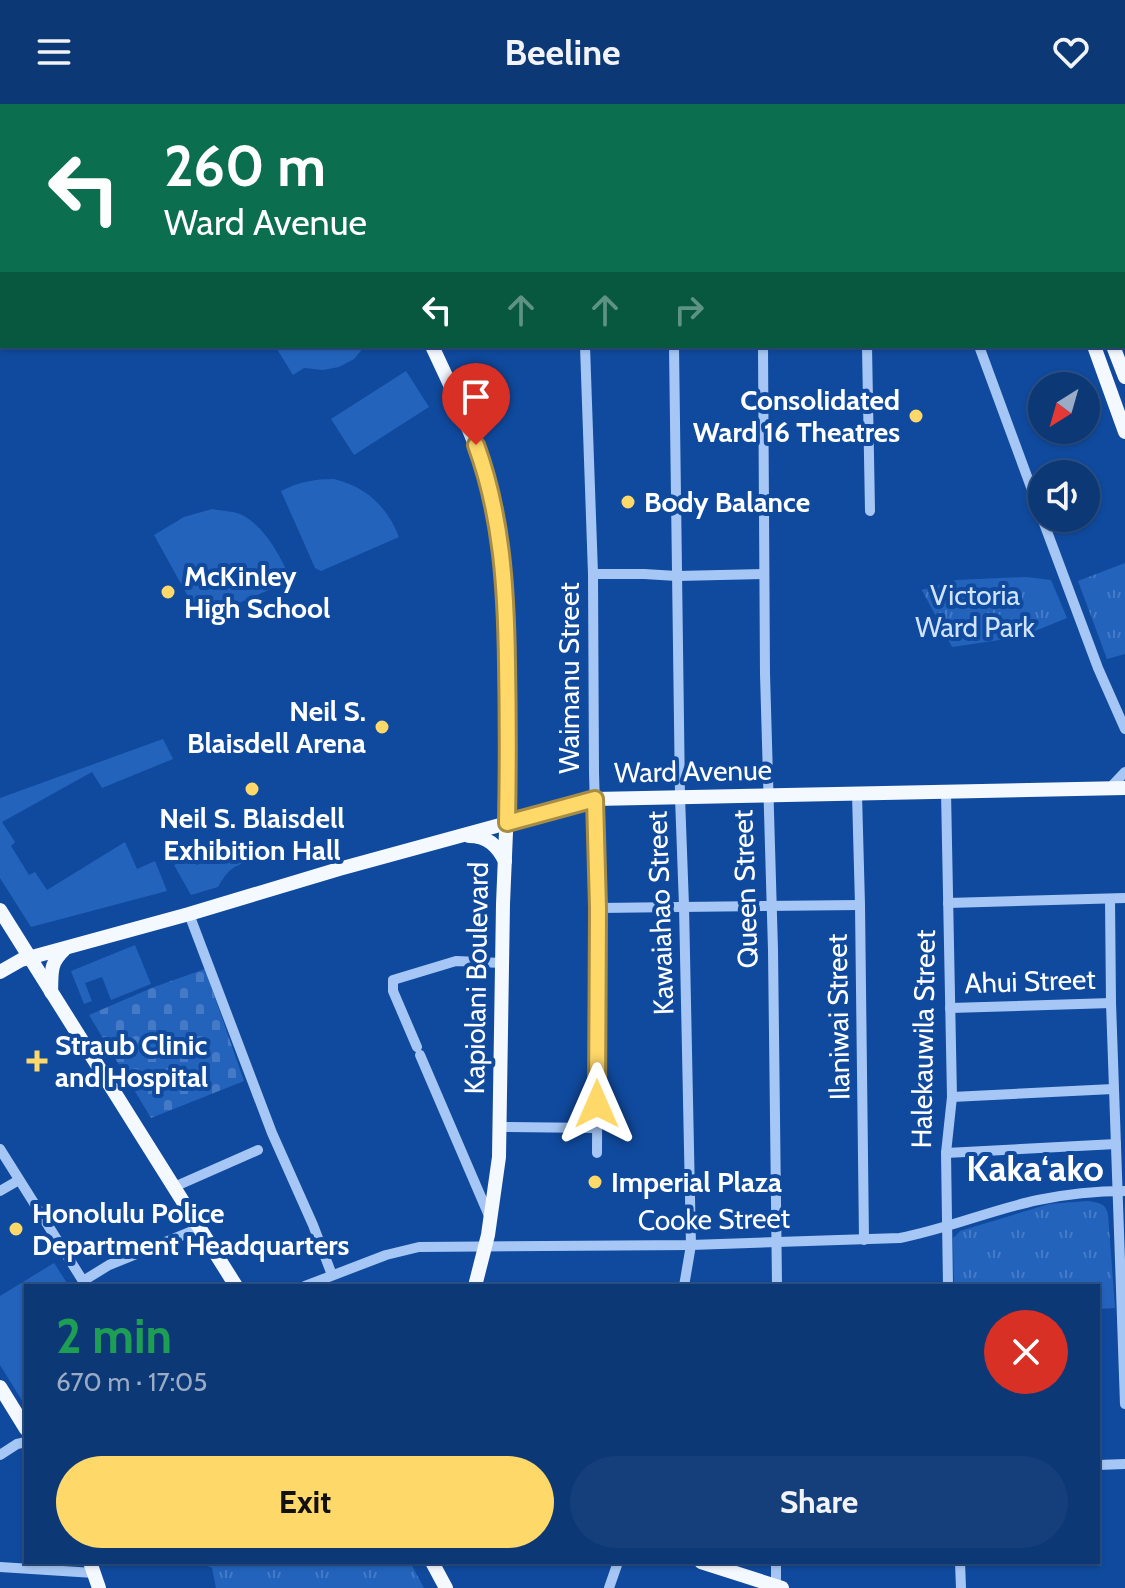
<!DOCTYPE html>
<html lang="en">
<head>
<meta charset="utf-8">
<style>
  :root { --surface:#0c3876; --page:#153f7b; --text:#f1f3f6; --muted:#9aacc5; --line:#2c5288; --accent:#ffd86a }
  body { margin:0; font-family:Cabin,sans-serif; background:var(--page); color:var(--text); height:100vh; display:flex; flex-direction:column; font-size:30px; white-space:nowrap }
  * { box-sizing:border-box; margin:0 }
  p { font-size:26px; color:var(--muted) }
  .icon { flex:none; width:44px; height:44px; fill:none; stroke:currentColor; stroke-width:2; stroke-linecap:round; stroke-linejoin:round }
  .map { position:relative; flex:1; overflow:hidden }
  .drawer { position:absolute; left:24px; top:1180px; width:1076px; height:280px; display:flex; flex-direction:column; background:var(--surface); border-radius:0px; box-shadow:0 2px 6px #0004,0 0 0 2px var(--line) }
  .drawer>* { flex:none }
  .guide { position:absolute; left:0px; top:0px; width:1126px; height:244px; box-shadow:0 2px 6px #0004,0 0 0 2px var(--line); background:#0b6e4f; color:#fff; overflow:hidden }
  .needle { width:52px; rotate:217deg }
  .tools { position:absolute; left:1028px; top:268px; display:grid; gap:16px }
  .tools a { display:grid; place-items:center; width:72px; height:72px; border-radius:50%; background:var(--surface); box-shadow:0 2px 6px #0004,0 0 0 2px var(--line); font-size:40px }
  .pin { position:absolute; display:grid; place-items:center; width:68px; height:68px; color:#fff; margin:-82px -34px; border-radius:50% 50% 50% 0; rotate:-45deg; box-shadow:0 0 8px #0007 }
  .pin .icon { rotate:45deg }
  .me { position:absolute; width:88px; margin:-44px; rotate:0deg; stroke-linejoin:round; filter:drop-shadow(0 0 6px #0008) }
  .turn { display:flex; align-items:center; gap:28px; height:168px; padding:0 32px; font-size:36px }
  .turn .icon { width:104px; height:104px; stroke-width:2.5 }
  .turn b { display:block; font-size:56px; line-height:68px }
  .lanes { display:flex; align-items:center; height:76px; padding:0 32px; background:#0003; justify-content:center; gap:40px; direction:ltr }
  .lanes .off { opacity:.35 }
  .round { display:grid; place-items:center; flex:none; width:84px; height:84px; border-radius:42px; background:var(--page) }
  .summary { display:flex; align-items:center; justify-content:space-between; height:136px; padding:0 32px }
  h1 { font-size:48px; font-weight:700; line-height:60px; color:#1e9e55 }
  .primary-button { display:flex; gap:16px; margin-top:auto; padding:16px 32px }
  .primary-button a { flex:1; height:92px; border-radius:48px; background:var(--accent); color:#111; font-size:32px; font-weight:700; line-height:92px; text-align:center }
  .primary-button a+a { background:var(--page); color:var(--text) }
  header { display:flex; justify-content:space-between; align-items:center; height:104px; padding:0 32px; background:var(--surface); font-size:36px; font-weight:700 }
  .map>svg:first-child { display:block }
  .grass { fill:#2363bc }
  .cemetery { fill:url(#cemetery-stones) }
  .park { fill:url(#park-tufts) }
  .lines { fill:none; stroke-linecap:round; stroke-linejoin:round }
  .minor { stroke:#a6c7f5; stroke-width:10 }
  .major { stroke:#f4f8ff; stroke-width:14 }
  .route-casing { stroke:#a68c45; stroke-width:20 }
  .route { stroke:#ffd86a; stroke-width:14 }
  .poi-dot { fill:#ffd86a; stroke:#104a9e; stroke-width:3 }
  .labels { text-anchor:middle; stroke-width:8; stroke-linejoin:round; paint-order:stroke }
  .poi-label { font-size:28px; font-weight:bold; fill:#fff; stroke:#104a9e; text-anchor:start }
  .park-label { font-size:28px; fill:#cfe3fe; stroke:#104a9e }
  .street-label { font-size:28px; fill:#fff; stroke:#104a9e }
  .district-label { font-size:36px; font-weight:bold; fill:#fff; stroke:#104a9e }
</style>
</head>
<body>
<header><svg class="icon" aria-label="menu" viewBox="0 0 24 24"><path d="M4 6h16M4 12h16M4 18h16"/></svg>Beeline<svg class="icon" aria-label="heart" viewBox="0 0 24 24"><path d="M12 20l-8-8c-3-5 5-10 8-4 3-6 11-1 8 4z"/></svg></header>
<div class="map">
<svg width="1125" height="1484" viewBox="0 0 1125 1484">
  <defs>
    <pattern id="cemetery-stones" width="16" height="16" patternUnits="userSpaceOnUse" patternTransform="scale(2)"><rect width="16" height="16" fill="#2363bc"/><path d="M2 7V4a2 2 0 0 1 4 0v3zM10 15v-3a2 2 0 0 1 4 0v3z" fill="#447ac6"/></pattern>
    <pattern id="park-tufts" width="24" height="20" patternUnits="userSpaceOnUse" patternTransform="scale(2)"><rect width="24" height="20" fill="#2363bc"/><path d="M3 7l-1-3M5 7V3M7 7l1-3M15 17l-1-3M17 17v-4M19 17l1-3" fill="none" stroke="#447ac6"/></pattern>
  </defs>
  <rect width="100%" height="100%" fill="#104a9e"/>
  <!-- grass -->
  <g class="grass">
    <path d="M 275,242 L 365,242 L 354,255 L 339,263 L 323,266 L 304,264 L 293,271 Z"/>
    <path d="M 406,267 L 429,303 L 354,351 L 331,315 Z"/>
    <path d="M 334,375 C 366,383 387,402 399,433 L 321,467 L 315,464 L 281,387 C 299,378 314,375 334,375 Z"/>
    <path d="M 212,405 C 222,407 236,407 244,412 C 267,426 280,452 291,476 L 201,516 L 154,431 L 184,413 Z"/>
    <path d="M 163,635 L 173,655 L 102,684 L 92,668 L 2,718 L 15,738 L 11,742 L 29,771 L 35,768 L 47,786 L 125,738 L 137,765 L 155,757 L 167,787 L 31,823 L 0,774 L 0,694 Z"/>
    <path d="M 244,741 L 250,757 C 231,763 228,766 218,783 L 191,791 L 174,761 L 192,753 L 197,761 Z"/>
    <path d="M 135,841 L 151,880 L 111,896 L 102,873 L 85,879 L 92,897 L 84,900 L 71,867 Z"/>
    <path d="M 54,1159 L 69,1182 L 26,1182 L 26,1303 L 0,1261 L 0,1192 Z"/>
  </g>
  <!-- cemetery -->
  <path class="cemetery" d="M 205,865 L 244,977 L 151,1014 L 89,911 L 154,883 Z"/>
  <!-- park -->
  <g class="park">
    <path d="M 1125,459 L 1125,550 L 1107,555 L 1078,477 Z"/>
    <path d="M 1026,473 L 1051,476 L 1067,514 L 1020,533 L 952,543 L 922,486 L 956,476 Z"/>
    <path d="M 1088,1097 C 1099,1099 1105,1099 1108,1110 L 1115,1204 L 1098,1205 L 1098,1182 L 954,1182 L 953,1134 L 960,1127 L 1049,1100 Z"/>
    <path d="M 198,1458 L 410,1458 L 424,1484 L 216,1484 L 212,1464 Z"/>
  </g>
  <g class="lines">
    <!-- minor -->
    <g class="minor">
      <path d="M 75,0 L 76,2"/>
      <path d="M 390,0 L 391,2"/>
      <path d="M 473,0 L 474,2"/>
      <path d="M 584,0 L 587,2"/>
      <path d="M 607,0 L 611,2"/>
      <path d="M 852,0 L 854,2"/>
      <path d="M 323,2 L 326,0"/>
      <path d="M 595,2 L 596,0"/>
      <path d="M 688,2 L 689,0"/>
      <path d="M 0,58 L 2,61"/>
      <path d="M 585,242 L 593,470 L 594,669 L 598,804 L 597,1049"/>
      <path d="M 674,242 L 680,693 L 684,802 L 691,1141 L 684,1182"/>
      <path d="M 763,242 L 765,570 L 773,846 L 777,1182"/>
      <path d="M 867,242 L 870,407"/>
      <path d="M 979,242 L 1042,413"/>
      <path d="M 1042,414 L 1098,564 L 1125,625"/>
      <path d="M 593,470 L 644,470 L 677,472 L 764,470"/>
      <path d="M 1109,685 L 1125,668"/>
      <path d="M 946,688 L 952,993 L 946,1049 L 948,1182"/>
      <path d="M 857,690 L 860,801 L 864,1136"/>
      <path d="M 1110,795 L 1111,899 L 1125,1300"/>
      <path d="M 948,799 L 1125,794"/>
      <path d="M 598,804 L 860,801"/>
      <path d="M 189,810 L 272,1029 L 313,1121 L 332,1171"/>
      <path d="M 950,904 L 1111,899"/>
      <path d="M 417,943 L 393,887 L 393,876 L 456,857 L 502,859"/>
      <path d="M 420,951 L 490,1114"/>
      <path d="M 952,993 L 1113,985"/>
      <path d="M 499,1023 L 597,1024"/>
      <path d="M 0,1045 L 83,1177 L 109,1161 L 200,1124"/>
      <path d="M 946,1049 L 1116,1040"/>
      <path d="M 174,1083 L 258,1046"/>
      <path d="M 0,1087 L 19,1076"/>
      <path d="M 305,1182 L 386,1151 L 419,1143 L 691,1141 L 900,1134 C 947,1125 991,1106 1038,1096 C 1067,1090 1096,1087 1125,1087"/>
      <path d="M 0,1351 L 17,1340 L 26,1338"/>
      <path d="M 1098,1361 L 1125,1360"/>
      <path d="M 960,1458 L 961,1484"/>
      <path d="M 0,1463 L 94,1469"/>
      <path d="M 776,1482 L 776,1458"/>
      <path d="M 609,1484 L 618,1458"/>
    </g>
    <!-- major -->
    <g class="major">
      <path d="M 303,0 L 304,2"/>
      <path d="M 993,0 L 994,2"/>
      <path d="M 1014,0 L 1016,2"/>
      <path d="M 0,206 L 2,205"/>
      <path d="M 432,242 L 453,287 L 484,362 L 499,429 L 505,484 L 508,586 L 507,704 L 503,800 L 499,1053 L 488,1131 L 475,1182"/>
      <path d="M 1094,242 L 1125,328"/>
      <path d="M 1113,242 L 1125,273"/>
      <path d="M 469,732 C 487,732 497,741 505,757"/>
      <path d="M 0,806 L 236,1182"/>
      <path d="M 0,868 L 21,856 L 189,810 L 339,765 L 595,695 L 1125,684"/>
      <path d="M 51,888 C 52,869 49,860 64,846"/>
      <path d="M 0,1283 L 26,1325"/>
      <path d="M 90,1458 L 99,1484"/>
      <path d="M 432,1458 L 446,1484"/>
      <path d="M 701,1458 L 782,1484"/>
    </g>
  </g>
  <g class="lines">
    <defs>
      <path id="route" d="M 476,341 C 502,412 506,485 507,559 C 508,612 508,666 507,719 L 595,695 L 598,804 L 597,1000"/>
    </defs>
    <!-- route casing -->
    <use href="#route" class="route-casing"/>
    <!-- route -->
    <use href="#route" class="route"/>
  </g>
  <!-- markers -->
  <g class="poi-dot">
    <circle cx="916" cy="312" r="8"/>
    <circle cx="628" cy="398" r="8"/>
    <circle cx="168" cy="488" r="8"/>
    <circle cx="382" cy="623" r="8"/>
    <circle cx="252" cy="685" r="8"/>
    <path d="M33 945h8v8h8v8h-8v8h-8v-8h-8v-8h8z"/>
    <circle cx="595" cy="1078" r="8"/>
    <circle cx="16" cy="1125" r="8"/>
  </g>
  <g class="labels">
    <!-- poi labels -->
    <g class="poi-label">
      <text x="900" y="306" text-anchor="end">Consolidated<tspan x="900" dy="32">Ward 16 Theatres</tspan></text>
      <text x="644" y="408">Body Balance</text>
      <text x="184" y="482">McKinley<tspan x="184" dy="32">High School</tspan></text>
      <text x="366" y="617" text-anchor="end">Neil S.<tspan x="366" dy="32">Blaisdell Arena</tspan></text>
      <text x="252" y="724" text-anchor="middle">Neil S. Blaisdell<tspan x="252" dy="32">Exhibition Hall</tspan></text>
      <text x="55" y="951">Straub Clinic<tspan x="55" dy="32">and Hospital</tspan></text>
      <text x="611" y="1088">Imperial Plaza</text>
      <text x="32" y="1119">Honolulu Police<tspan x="32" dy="32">Department Headquarters</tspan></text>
    </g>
    <!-- park labels -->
    <g class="park-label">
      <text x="975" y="501">Victoria<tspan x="975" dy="32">Ward Park</tspan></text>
    </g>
    <!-- street labels -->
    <g class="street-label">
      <text transform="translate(569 574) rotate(-90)" y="10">Waimanu Street</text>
      <text transform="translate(693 667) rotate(-1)" y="10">Ward Avenue</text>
      <text transform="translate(745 785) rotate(-92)" y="10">Queen Street</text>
      <text transform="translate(660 809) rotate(-92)" y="10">Kawaiahao Street</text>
      <text transform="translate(476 874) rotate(-89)" y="10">Kapiolani Boulevard</text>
      <text transform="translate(1030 877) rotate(-2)" y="10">Ahui Street</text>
      <text transform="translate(838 913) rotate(-91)" y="10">Ilaniwai Street</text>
      <text transform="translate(923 935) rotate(-89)" y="10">Halekauwila Street</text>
      <text transform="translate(714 1115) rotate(-1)" y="10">Cooke Street</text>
    </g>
    <!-- district labels -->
    <g class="district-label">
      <text x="1035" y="1077">Kaka‘ako</text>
    </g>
  </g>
</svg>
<div class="tools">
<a><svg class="needle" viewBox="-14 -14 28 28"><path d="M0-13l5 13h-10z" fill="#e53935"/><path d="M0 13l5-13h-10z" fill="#9aacc5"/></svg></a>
<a><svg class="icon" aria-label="sound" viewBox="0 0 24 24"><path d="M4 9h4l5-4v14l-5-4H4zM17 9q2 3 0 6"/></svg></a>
</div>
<div class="pin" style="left:476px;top:341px;background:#d93025"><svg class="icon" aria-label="arrive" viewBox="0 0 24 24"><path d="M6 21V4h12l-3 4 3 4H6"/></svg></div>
<svg class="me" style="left:597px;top:1000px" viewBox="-20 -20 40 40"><path d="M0-17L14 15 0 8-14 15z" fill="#ffd86a" stroke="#fff" stroke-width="4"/></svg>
<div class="guide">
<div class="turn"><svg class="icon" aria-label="left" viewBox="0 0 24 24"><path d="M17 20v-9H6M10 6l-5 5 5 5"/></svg><div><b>260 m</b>Ward Avenue</div></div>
<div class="lanes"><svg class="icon" aria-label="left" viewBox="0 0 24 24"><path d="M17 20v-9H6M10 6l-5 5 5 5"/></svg><svg class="icon off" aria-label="ahead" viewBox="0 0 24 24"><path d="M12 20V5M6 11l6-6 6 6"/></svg><svg class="icon off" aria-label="ahead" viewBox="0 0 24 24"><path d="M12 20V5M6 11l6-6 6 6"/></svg><svg class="icon off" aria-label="right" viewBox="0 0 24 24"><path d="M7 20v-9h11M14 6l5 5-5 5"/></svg></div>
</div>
<section class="drawer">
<div class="summary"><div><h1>2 min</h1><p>670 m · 17:05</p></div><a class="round" style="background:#d93025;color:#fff"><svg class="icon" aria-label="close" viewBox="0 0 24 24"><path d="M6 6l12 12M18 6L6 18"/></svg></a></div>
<div class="primary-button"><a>Exit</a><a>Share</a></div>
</section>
</div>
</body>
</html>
